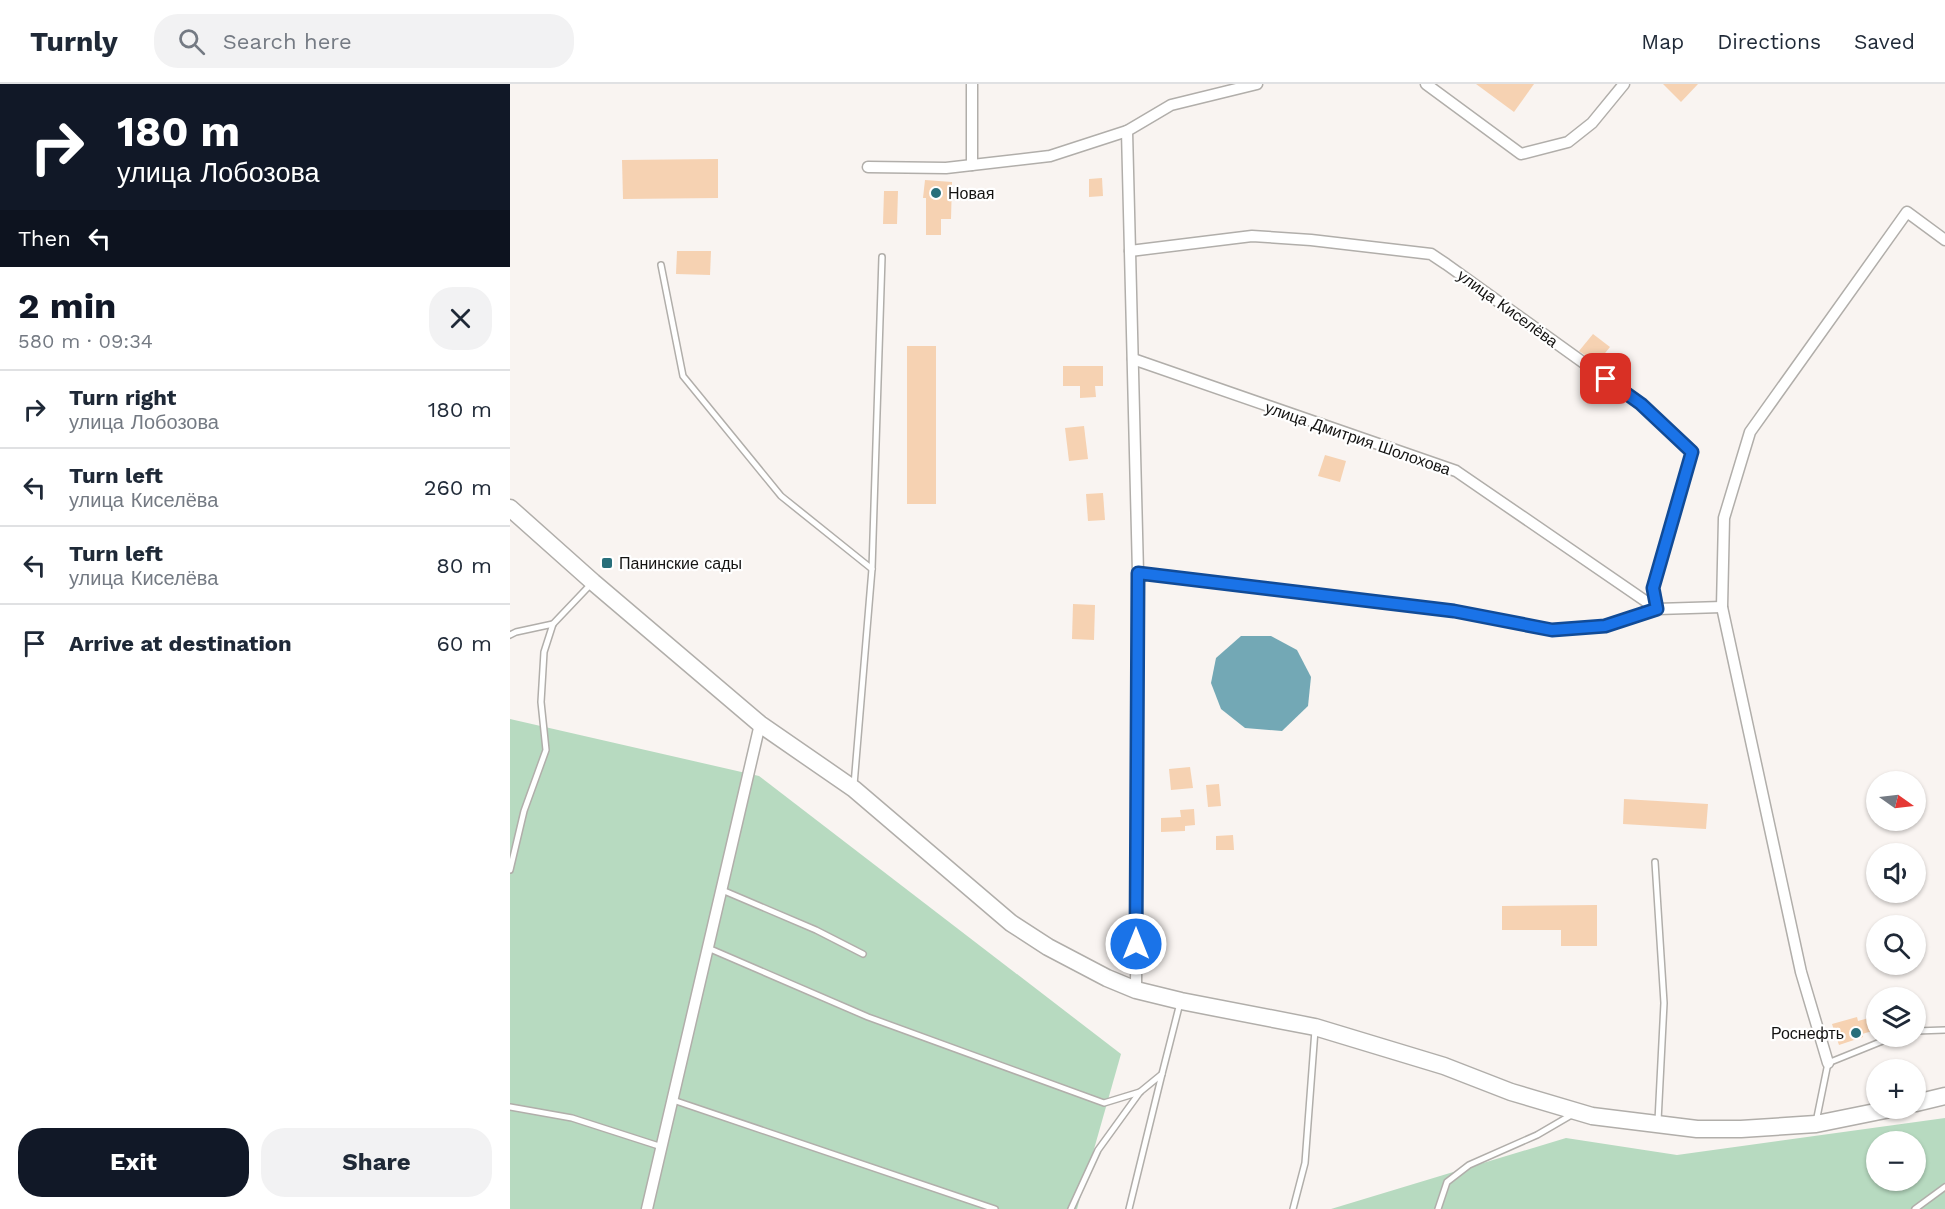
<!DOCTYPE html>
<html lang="en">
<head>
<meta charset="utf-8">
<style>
  :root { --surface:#fff; --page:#f2f2f3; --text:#1f2937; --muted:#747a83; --line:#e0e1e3; --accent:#111827 }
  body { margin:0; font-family:"Work Sans",sans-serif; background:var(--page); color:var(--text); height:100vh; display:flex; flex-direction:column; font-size:22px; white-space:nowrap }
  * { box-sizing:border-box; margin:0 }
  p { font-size:20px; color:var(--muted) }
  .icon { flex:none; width:33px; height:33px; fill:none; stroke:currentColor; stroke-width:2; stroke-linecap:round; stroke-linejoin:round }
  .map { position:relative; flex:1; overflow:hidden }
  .side { display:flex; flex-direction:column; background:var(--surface); width:510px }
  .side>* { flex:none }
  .hud { background:#111827; color:#fff; overflow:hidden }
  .needle { width:39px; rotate:104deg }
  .controls { position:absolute; left:1356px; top:687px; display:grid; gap:12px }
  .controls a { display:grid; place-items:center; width:60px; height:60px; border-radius:50%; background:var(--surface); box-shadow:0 2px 4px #0004; font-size:30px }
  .pin { position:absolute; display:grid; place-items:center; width:51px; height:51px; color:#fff; margin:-26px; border-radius:12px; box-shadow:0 3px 9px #0006 }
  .me { position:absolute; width:66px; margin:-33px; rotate:0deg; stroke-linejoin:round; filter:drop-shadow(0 0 4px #0008) }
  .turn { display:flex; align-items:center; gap:21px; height:126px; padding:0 18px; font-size:27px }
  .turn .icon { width:78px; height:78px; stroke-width:2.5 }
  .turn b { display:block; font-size:42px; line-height:51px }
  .then { display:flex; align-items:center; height:57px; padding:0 18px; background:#0003; gap:12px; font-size:22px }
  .round { display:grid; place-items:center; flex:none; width:63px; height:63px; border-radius:24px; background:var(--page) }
  .headline { display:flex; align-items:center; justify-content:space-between; height:102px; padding:0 18px }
  h1 { font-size:36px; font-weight:700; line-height:45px; color:var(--accent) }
  .action { display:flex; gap:12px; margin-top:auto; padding:12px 18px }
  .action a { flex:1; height:69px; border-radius:24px; background:var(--accent); color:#fff; font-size:24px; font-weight:700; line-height:69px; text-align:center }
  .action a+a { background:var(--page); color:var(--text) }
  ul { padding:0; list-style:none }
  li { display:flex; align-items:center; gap:18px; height:78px; padding:0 18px; border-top:2px solid var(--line) }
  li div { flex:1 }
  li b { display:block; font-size:22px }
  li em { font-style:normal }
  header { display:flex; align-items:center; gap:36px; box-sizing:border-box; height:84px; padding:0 30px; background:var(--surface); border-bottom:2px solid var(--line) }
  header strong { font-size:28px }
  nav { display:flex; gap:33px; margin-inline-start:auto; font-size:21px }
  .search { width:420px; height:54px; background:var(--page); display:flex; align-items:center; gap:15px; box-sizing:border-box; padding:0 21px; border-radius:24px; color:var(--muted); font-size:22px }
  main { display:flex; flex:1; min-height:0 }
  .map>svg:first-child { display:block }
  .green { fill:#b7dac0; fill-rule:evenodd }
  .water { fill:#73a8b5 }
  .building { fill:#f6d2b2 }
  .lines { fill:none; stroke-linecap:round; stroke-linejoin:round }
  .lane-casing { stroke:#b1aeaa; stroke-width:8 }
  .street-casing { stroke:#b1aeaa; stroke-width:13 }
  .primary-casing { stroke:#b1aeaa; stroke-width:19 }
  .lane { stroke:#fff; stroke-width:5 }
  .street { stroke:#fff; stroke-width:10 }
  .primary { stroke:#fff; stroke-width:16 }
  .route-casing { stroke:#114b97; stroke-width:15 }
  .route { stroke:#1a73e8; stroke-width:10 }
  .poi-dot { fill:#286f7b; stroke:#fff; stroke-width:2 }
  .labels { text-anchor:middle; stroke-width:4.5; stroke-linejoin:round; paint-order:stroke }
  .poi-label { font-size:16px; fill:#141312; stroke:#fff; text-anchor:start }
  .street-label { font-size:16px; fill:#141312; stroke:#fff }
</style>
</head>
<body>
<header>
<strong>Turnly</strong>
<div class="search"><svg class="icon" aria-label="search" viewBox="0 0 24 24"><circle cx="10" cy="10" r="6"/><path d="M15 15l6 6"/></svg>Search here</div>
<nav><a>Map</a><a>Directions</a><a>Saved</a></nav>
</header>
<main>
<section class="side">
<div class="hud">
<div class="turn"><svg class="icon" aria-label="right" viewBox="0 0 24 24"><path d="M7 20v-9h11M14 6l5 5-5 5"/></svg><div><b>180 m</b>улица Лобозова</div></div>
<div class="then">Then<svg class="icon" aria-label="left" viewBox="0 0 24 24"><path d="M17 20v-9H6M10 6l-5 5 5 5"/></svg></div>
</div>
<div class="headline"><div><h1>2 min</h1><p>580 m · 09:34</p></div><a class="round"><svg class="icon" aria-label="close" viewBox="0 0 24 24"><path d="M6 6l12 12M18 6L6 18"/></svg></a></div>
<ul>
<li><svg class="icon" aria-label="right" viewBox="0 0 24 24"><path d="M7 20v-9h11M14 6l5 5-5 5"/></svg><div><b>Turn right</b><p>улица Лобозова</p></div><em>180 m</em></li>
<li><svg class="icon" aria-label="left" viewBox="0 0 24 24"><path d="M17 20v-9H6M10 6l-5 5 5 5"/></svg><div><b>Turn left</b><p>улица Киселёва</p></div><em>260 m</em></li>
<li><svg class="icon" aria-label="left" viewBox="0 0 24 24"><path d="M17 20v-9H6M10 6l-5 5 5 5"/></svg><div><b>Turn left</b><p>улица Киселёва</p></div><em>80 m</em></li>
<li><svg class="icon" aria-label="arrive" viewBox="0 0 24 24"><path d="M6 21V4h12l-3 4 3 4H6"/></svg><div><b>Arrive at destination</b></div><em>60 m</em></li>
</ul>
<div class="action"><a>Exit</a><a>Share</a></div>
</section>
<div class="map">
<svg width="1435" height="1125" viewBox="0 0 1435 1125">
  <rect width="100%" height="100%" fill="#f9f4f1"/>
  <!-- green -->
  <g class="green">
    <path d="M 0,635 L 249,692 L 611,970 L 567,1125 L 0,1125 Z"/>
    <path d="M 1435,1034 L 1435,1125 L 821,1125 L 1056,1054 L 1167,1071 ZM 1366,1058 L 1406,1058 L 1406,1096 L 1366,1096 Z"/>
  </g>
  <!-- water -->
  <path class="water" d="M 731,552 L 761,552 L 787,566 L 801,593 L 798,622 L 772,647 L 735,644 L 711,625 L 701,599 L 706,574 Z"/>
  <!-- building -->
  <g class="building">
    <path d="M 966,0 L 1024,0 L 1004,28 Z"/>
    <path d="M 1153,0 L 1188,0 L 1171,18 Z"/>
    <path d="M 208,75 L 208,114 L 113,115 L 112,76 Z"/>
    <path d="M 592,94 L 593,112 L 579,113 L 579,95 Z"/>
    <path d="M 415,96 L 442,98 L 441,135 L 431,135 L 431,151 L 416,151 L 416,114 L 413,114 Z"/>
    <path d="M 374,107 L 388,107 L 387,140 L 373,140 Z"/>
    <path d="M 167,167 L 201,167 L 200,191 L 166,190 Z"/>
    <path d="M 1083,250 L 1100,263 L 1087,279 L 1069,267 Z"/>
    <rect x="397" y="262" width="29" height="158"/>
    <path d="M 553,282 L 593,282 L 593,302 L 585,302 L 586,313 L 570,314 L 570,302 L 553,302 Z"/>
    <path d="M 574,342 L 578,375 L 559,377 L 555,344 Z"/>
    <path d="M 815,371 L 836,377 L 830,398 L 808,392 Z"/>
    <path d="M 593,409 L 595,436 L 578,437 L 576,410 Z"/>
    <path d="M 563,520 L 585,521 L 584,556 L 562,555 Z"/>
    <path d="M 680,683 L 683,704 L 661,706 L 659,685 Z"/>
    <path d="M 709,700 L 711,722 L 698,723 L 696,701 Z"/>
    <path d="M 1114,715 L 1198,720 L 1196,745 L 1113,740 Z"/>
    <path d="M 684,725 L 685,741 L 675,742 L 675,747 L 651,748 L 651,734 L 671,733 L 670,726 Z"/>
    <path d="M 723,751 L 724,766 L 706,766 L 706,752 Z"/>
    <path d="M 1087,821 L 1087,862 L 1051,862 L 1051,846 L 992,846 L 992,822 Z"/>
    <path d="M 1366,932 L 1366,946 L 1352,950 L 1353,953 L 1329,961 L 1322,940 L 1347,933 L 1348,937 Z"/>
  </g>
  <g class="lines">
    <defs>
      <g id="lane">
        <path d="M 151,181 L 173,292 L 271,412 L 362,485"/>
        <path d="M 0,551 L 6,548 L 43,540"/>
        <path d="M 344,701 L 362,485 L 372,173"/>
        <path d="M 1145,778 L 1154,919 L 1148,1037"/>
        <path d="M 0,786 L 14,727 L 36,666 L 31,618 L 34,568 L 43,540 L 82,499"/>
        <path d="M 212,806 L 306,846 L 353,870"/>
        <path d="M 198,864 L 358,933 L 594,1019 L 630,1008"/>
        <path d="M 1406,947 L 1435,946"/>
        <path d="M 163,1016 L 485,1125"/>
        <path d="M 0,1023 L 62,1034 L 152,1063"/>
        <path d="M 1306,1038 L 1318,979 L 1385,952"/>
        <path d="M 561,1125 L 588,1066 L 630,1008 L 652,990 L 670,919"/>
        <path d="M 619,1125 L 652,990"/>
        <path d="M 783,1125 L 795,1079 L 805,946"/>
        <path d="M 928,1125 L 937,1098 L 959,1081 L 1027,1051 L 1063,1030"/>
        <path d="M 1405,1125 L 1435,1103"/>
      </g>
      <g id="street">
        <path d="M 462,0 L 462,81"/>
        <path d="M 916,0 L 1011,70 L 1058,58 L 1082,39 L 1114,0"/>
        <path d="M 358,83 L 436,84 L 540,72 L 617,47"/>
        <path d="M 620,167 L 742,152 L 801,156 L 921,170 L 936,180 L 1131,320 L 1182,367 L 1143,504 L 1147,525"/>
        <path d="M 623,275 L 946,387 L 1147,525"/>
        <path d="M 628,489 L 944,527 L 1042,546 L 1095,542 L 1147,525 L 1212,523"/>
        <path d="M 626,906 L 628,489 L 617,47 L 661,21 L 747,0"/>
        <path d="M 1318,979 L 1291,888 L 1212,523 L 1214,434 L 1240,348 L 1397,128 L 1435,156"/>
        <path d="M 137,1125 L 250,640"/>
      </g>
      <g id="primary">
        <path d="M 0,424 L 83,498 L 250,640 L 344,705 L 501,839 L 538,863 L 597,894 L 626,906 L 671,917 L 805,943 L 934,982 L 1001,1008 L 1082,1032 L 1187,1045 L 1231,1045 L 1306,1040 L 1385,1024"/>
        <path d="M 1406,1019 L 1435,1012"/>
      </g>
    </defs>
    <!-- lane casing -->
    <use href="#lane" class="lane-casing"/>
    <!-- street casing -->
    <use href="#street" class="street-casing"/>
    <!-- primary casing -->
    <use href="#primary" class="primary-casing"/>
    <!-- lane -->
    <use href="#lane" class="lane"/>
    <!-- street -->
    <use href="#street" class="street"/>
    <!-- primary -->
    <use href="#primary" class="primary"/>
  </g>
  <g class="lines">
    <defs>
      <path id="route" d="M 626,860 L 628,489 L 944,527 L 1042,546 L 1095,542 L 1147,525 L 1143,504 L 1182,368 L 1131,320 L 1096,295"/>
    </defs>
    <!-- route casing -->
    <use href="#route" class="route-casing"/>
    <!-- route -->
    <use href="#route" class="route"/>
  </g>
  <!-- markers -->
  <g class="poi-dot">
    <circle cx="426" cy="109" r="6"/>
    <rect x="91" y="473" width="12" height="12" rx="3"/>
    <circle cx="1346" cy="949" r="6"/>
  </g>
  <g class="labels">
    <!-- poi labels -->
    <g class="poi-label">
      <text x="438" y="115">Новая</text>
      <text x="109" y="485">Панинские сады</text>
      <text x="1334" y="955" text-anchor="end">Роснефть</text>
    </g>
    <!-- street labels -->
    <g class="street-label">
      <text transform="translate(998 224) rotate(36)" y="6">улица Киселёва</text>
      <text transform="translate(848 354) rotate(19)" y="6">улица Дмитрия Шолохова</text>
    </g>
  </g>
</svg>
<div class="controls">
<a><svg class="needle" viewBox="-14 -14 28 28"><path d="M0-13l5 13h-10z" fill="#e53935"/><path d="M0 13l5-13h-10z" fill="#747a83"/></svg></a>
<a><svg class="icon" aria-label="sound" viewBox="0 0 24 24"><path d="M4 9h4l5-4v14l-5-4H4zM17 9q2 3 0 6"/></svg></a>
<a><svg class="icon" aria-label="search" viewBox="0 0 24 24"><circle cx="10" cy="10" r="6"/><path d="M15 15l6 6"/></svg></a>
<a><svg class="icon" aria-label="layers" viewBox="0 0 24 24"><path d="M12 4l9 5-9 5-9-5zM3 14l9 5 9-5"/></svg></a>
<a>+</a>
<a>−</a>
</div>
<div class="pin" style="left:1096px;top:295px;background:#d93025"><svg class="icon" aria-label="arrive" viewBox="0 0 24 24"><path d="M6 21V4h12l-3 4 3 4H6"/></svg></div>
<svg class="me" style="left:626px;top:860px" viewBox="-20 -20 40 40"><circle r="17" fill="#1a73e8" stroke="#fff" stroke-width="3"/><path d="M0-11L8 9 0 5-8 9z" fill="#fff"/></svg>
</div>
</main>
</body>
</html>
